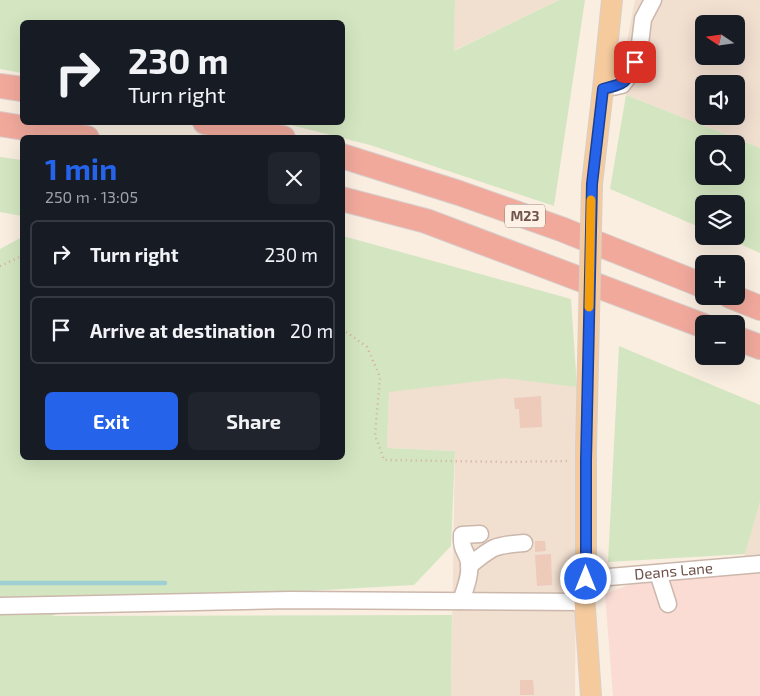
<!DOCTYPE html>
<html lang="en">
<head>
<meta charset="utf-8">
<style>
  :root { --surface:#171b24; --page:#20242c; --text:#f1f3f6; --muted:#9ea1a6; --line:#363941; --accent:#2563eb }
  body { margin:0; font-family:"Exo 2",sans-serif; background:var(--page); color:var(--text); height:100vh; display:flex; flex-direction:column; font-size:19px; white-space:nowrap }
  * { box-sizing:border-box; margin:0 }
  p { font-size:16px; color:var(--muted) }
  .icon { flex:none; width:28px; height:28px; fill:none; stroke:currentColor; stroke-width:2; stroke-linecap:round; stroke-linejoin:round }
  .map { position:relative; flex:1; overflow:hidden }
  .sheet { position:absolute; left:20px; top:135px; width:325px; height:325px; display:flex; flex-direction:column; background:var(--surface); border-radius:8px; box-shadow:0 5px 20px #0002 }
  .sheet>* { flex:none }
  .hud { position:absolute; left:20px; top:20px; width:325px; height:105px; border-radius:8px; box-shadow:0 5px 20px #0002; background:#171b24; color:var(--text); overflow:hidden }
  .needle { width:32px; rotate:283deg }
  .buttons { position:absolute; left:695px; top:15px; display:grid; gap:10px }
  .buttons a { display:grid; place-items:center; width:50px; height:50px; border-radius:8px; background:var(--surface); box-shadow:0 5px 20px #0002; font-size:25px }
  .pin { position:absolute; display:grid; place-items:center; width:42px; height:42px; color:#fff; margin:-21px; border-radius:10px; box-shadow:0 2px 8px #0006 }
  .me { position:absolute; width:55px; margin:-28px; rotate:0deg; stroke-linejoin:round; filter:drop-shadow(0 0 4px #0008) }
  .turn { display:flex; align-items:center; gap:18px; height:105px; padding:0 25px; font-size:22px }
  .turn .icon { width:65px; height:65px; stroke-width:2.5 }
  .turn b { display:block; font-size:35px; line-height:42px }
  .round { display:grid; place-items:center; flex:none; width:52px; height:52px; border-radius:8px; background:var(--page) }
  .headline { display:flex; align-items:center; justify-content:space-between; height:85px; padding:0 25px }
  h1 { font-size:30px; font-weight:700; line-height:38px; color:var(--accent) }
  .button { display:flex; gap:10px; margin-top:auto; padding:10px 25px }
  .button a { flex:1; height:58px; border-radius:8px; background:var(--accent); color:#fff; font-size:20px; font-weight:700; line-height:58px; text-align:center }
  .button a+a { background:var(--page); color:var(--text) }
  ul { padding:0; list-style:none }
  li { display:flex; align-items:center; gap:15px; height:68px; margin:0 10px 8px; padding:0 15px; border:2px solid var(--line); border-radius:8px }
  li div { flex:1 }
  li b { display:block; font-size:19px }
  li em { font-style:normal }
  .map>svg:first-child { display:block }
  .residential { fill:#f1dfd0; fill-rule:evenodd }
  .commercial { fill:#fadcd5 }
  .green { fill:#d4e6c1; fill-rule:evenodd }
  .lines { fill:none; stroke-linecap:round; stroke-linejoin:round }
  .stream { stroke:#9ed0d3; stroke-width:4.5 }
  .building { fill:#eecabb }
  .minor-casing { stroke:#ccb7ac; stroke-width:19 }
  .major-casing { stroke:#d7cfcc; stroke-width:22 }
  .highway-casing { stroke:#d7cfcc; stroke-width:26 }
  .path { stroke:#d2ad9e; stroke-width:2.5; stroke-dasharray:1 4; stroke-linecap:butt }
  .minor { stroke:#fff; stroke-width:16 }
  .major { stroke:#f5cb9d; stroke-width:20 }
  .highway { stroke:#f1a99c; stroke-width:24 }
  .major-bridge-casing { stroke:#d7cfcc; stroke-width:22; stroke-linecap:butt }
  .major-bridge { stroke:#f5cb9d; stroke-width:20 }
  .route-casing { stroke:#184099; stroke-width:12 }
  .route { stroke:#2563eb; stroke-width:9 }
  .slow { stroke:#f59e0b; stroke-width:9 }
  .labels { text-anchor:middle; stroke-width:5; stroke-linejoin:round; paint-order:stroke }
  .shield { fill:#fef2e7; stroke:#9a8379; stroke-width:1 }
  .shield-label { font-size:14px; font-weight:bold; fill:#6f534a }
  .street-label { font-size:15px; fill:#6f534a; stroke:#fef2e7 }
</style>
</head>
<body>
<div class="map">
<svg width="760" height="696" viewBox="0 0 760 696">
  <rect width="100%" height="100%" fill="#faeee1"/>
  <!-- residential -->
  <g class="residential">
    <path d="M 455,0 L 559,0 L 453,51 Z"/>
    <path d="M 635,0 L 760,0 L 760,148 L 626,95 L 620,78 ZM 704,24 L 736,24 L 736,56 L 704,56 ZM 704,84 L 736,84 L 736,116 L 704,116 Z"/>
    <path d="M 482,358 L 577,387 L 575,696 L 451,696 L 455,451 L 387,448 L 389,392 Z"/>
    <path d="M 760,502 L 760,571 L 739,573 L 745,554 Z"/>
  </g>
  <!-- commercial -->
  <path class="commercial" d="M 760,571 L 760,696 L 613,696 L 605,594 L 638,581 Z"/>
  <!-- green -->
  <g class="green">
    <path d="M 0,0 L 455,0 L 454,51 L 559,0 L 585,0 L 554,206 L 370,145 L 283,123 L 342,122 L 342,22 L 22,22 L 22,73 L 0,69 Z"/>
    <path d="M 626,95 L 760,148 L 760,253 L 722,236 L 736,236 L 736,204 L 704,204 L 704,229 L 610,189 ZM 704,144 L 736,144 L 736,176 L 704,176 Z"/>
    <path d="M 0,157 L 22,160 L 22,216 L 0,212 Z"/>
    <path d="M 343,236 L 571,299 L 577,387 L 505,378 L 389,392 L 387,448 L 455,451 L 451,546 L 414,585 L 93,603 L 51,616 L 452,615 L 451,696 L 0,696 L 0,249 L 22,237 L 22,458 L 342,458 Z"/>
    <path d="M 619,346 L 760,405 L 760,502 L 745,554 L 608,562 Z"/>
  </g>
  <g class="lines">
    <!-- stream -->
    <path class="stream" d="M 0,583 L 165,583"/>
  </g>
  <!-- building -->
  <g class="building">
    <path d="M 541,396 L 542,427 L 520,428 L 519,409 L 515,409 L 514,398 Z"/>
    <path d="M 535,541 L 545,541 L 546,551 L 535,552 Z"/>
    <path d="M 551,554 L 552,585 L 537,586 L 535,555 Z"/>
    <path d="M 520,680 L 533,680 L 534,695 L 520,695 Z"/>
  </g>
  <g class="lines">
    <defs>
      <g id="minor">
        <path d="M 603,89 L 622,85 L 631,73 L 639,52 L 643,19 L 653,0"/>
        <path d="M 469,566 C 492,547 494,545 524,543"/>
        <path d="M 658,573 L 668,604"/>
        <path id="s1" d="M 586,579 L 760,564"/>
        <path d="M 461,601 C 465,589 471,575 469,562 C 466,550 461,550 462,535 L 480,534"/>
        <path d="M 0,606 L 290,600 L 584,602"/>
      </g>
      <g id="major">
        <path d="M 603,89 L 612,0"/>
        <path d="M 586,450 L 586,579 L 584,594 L 591,696"/>
      </g>
      <g id="highway">
        <path d="M 0,86 L 22,89"/>
        <path d="M 205,122 L 283,138"/>
        <path d="M 0,124 L 87,138"/>
        <path d="M 342,156 L 459,193 L 561,229 L 704,286"/>
        <path d="M 342,199 L 426,221 L 704,326"/>
        <path d="M 730,296 L 760,308"/>
        <path d="M 736,338 L 760,347"/>
      </g>
    </defs>
    <!-- minor casing -->
    <use href="#minor" class="minor-casing"/>
    <!-- major casing -->
    <use href="#major" class="major-casing"/>
    <!-- highway casing -->
    <use href="#highway" class="highway-casing"/>
    <!-- path -->
    <g class="path">
      <path d="M 0,266 L 22,256"/>
      <path d="M 342,329 L 367,347 L 380,377 L 375,435 L 384,460 L 507,462 L 569,461"/>
    </g>
    <!-- minor -->
    <use href="#minor" class="minor"/>
    <!-- major -->
    <use href="#major" class="major"/>
    <!-- highway -->
    <use href="#highway" class="highway"/>
    <defs>
      <path id="major-bridge" d="M 586,450 L 592,184 L 603,89"/>
    </defs>
    <!-- major-bridge casing -->
    <use href="#major-bridge" class="major-bridge-casing"/>
    <!-- major-bridge -->
    <use href="#major-bridge" class="major-bridge"/>
  </g>
  <g class="lines">
    <defs>
      <path id="route" d="M 586,579 L 586,460 L 592,184 L 603,89 C 624,84 627,83 635,62"/>
    </defs>
    <!-- route casing -->
    <use href="#route" class="route-casing"/>
    <!-- route -->
    <use href="#route" class="route"/>
    <!-- slow -->
    <path class="slow" d="M 589,307 L 591,200"/>
  </g>
  <g class="labels">
    <!-- shield labels -->
    <rect class="shield" x="505" y="204.5" width="40" height="23" rx="4"/>
    <g class="shield-label">
      <text x="525" y="221">M23</text>
    </g>
    <!-- street labels -->
    <g class="street-label">
      <text dy="5" stroke="none"><textPath href="#s1" startOffset="88">Deans Lane</textPath></text>
    </g>
  </g>
</svg>
<div class="buttons">
<a><svg class="needle" viewBox="-14 -14 28 28"><path d="M0-13l5 13h-10z" fill="#e53935"/><path d="M0 13l5-13h-10z" fill="#9ea1a6"/></svg></a>
<a><svg class="icon" aria-label="sound" viewBox="0 0 24 24"><path d="M4 9h4l5-4v14l-5-4H4zM17 9q2 3 0 6"/></svg></a>
<a><svg class="icon" aria-label="search" viewBox="0 0 24 24"><circle cx="10" cy="10" r="6"/><path d="M15 15l6 6"/></svg></a>
<a><svg class="icon" aria-label="layers" viewBox="0 0 24 24"><path d="M12 4l9 5-9 5-9-5zM3 14l9 5 9-5"/></svg></a>
<a>+</a>
<a>−</a>
</div>
<div class="pin" style="left:635px;top:62px;background:#d93025"><svg class="icon" aria-label="arrive" viewBox="0 0 24 24"><path d="M6 21V4h12l-3 4 3 4H6"/></svg></div>
<svg class="me" style="left:586px;top:579px" viewBox="-20 -20 40 40"><circle r="17" fill="#2563eb" stroke="#fff" stroke-width="3"/><path d="M0-11L8 9 0 5-8 9z" fill="#fff"/></svg>
<div class="hud">
<div class="turn"><svg class="icon" aria-label="right" viewBox="0 0 24 24"><path d="M7 20v-9h11M14 6l5 5-5 5"/></svg><div><b>230 m</b>Turn right</div></div>
</div>
<section class="sheet">
<div class="headline"><div><h1>1 min</h1><p>250 m · 13:05</p></div><a class="round"><svg class="icon" aria-label="close" viewBox="0 0 24 24"><path d="M6 6l12 12M18 6L6 18"/></svg></a></div>
<ul>
<li><svg class="icon" aria-label="right" viewBox="0 0 24 24"><path d="M7 20v-9h11M14 6l5 5-5 5"/></svg><div><b>Turn right</b></div><em>230 m</em></li>
<li><svg class="icon" aria-label="arrive" viewBox="0 0 24 24"><path d="M6 21V4h12l-3 4 3 4H6"/></svg><div><b>Arrive at destination</b></div><em>20 m</em></li>
</ul>
<div class="button"><a>Exit</a><a>Share</a></div>
</section>
</div>
</body>
</html>
